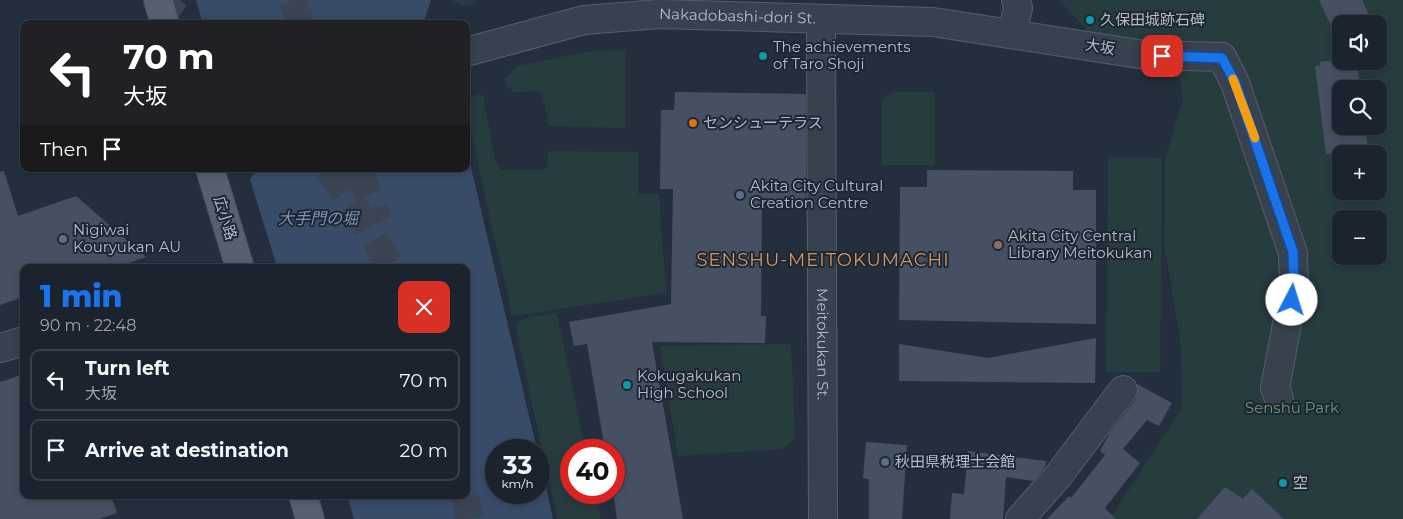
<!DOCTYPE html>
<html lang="en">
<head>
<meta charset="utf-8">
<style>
  :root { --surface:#1b232e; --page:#282f3a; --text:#f1f3f6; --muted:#a0a4aa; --line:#39404a; --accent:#1a73e8 }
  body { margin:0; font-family:Montserrat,"Noto Sans JP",sans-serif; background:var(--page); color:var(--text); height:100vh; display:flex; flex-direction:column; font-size:19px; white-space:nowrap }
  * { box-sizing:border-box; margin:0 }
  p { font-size:16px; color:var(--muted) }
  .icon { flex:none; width:28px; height:28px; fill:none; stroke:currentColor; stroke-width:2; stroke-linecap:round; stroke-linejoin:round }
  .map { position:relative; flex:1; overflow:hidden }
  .panel { position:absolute; left:20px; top:264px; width:450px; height:235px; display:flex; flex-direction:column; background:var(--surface); border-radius:10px; box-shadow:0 2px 8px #0003,0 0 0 1px var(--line) }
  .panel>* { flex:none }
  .banner { position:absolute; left:20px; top:20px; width:450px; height:152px; border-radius:10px; box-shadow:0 2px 8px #0003,0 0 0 1px var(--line); background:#202124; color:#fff; overflow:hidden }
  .buttons { position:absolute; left:1332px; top:15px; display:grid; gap:10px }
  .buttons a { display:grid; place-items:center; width:55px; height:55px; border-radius:10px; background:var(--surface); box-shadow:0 2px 8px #0003,0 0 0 1px var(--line); font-size:25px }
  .speed { position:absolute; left:485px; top:439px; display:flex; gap:10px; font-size:25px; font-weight:700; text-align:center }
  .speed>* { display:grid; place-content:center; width:65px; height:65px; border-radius:50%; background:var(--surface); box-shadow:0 2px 8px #0003,0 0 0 1px var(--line); line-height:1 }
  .speed small { font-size:12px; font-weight:400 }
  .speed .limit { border:8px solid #d22; background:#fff; color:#111 }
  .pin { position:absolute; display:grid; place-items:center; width:42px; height:42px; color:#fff; margin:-21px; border-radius:10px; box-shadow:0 2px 8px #0006 }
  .me { position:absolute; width:55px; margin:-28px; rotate:5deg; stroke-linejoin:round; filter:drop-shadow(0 0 4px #0008) }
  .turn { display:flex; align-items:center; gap:18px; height:105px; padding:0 20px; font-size:22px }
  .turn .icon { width:65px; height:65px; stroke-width:2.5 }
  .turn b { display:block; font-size:35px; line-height:42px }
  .then { display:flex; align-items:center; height:48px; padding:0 20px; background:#0003; gap:10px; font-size:19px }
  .round { display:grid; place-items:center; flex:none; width:52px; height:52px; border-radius:10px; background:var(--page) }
  .summary { display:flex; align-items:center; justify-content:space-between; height:85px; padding:0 20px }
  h1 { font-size:30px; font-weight:800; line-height:38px; color:var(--accent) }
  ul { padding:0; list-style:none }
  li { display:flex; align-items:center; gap:15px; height:62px; margin:0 10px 8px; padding:0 10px; border:2px solid var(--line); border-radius:10px }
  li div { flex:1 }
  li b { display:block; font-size:19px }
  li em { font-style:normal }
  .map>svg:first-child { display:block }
  .green { fill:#263c3f; fill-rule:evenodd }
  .water { fill:#394c67 }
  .building { fill:#455162 }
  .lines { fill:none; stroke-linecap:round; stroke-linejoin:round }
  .highway-tunnel { stroke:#3a4453; stroke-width:28; stroke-dasharray:28 14; stroke-linecap:butt }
  .minor-casing { stroke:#565f6c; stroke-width:30 }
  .major-casing { stroke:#414a57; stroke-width:30 }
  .minor { stroke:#38414e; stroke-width:28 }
  .major { stroke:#56606e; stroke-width:28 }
  .route-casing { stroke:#114b97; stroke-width:12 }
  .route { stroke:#1a73e8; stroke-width:9 }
  .slow { stroke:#f59e0b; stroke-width:9 }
  .culture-dot { fill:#0f9aa8; stroke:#1d2633; stroke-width:2 }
  .food-dot { fill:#e8710a; stroke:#1d2633; stroke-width:2 }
  .service-dot { fill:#5c6f8a; stroke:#1d2633; stroke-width:2 }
  .education-dot { fill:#8d6e63; stroke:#1d2633; stroke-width:2 }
  .labels { text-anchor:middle; stroke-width:4; stroke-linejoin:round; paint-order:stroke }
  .street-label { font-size:15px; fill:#b4bcc9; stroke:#1d2633 }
  .poi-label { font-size:15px; fill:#b4bcc9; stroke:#1d2633; text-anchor:start }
  .park-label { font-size:15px; fill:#6b9a76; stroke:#1d2633 }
  .water-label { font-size:16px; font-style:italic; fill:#7c92b1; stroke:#1d2633 }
  .quarter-label { font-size:18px; letter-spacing:1px; fill:#d59563; stroke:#1d2633 }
</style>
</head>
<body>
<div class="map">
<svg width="1403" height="519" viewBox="0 0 1403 519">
  <rect width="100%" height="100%" fill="#242f3e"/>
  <!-- green -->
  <g class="green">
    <path d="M 452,0 L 477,0 C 470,8 459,7 452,0 Z"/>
    <path d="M 1059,0 L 1403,0 L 1403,519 L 1110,519 L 1182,408 L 1181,346 L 1165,250 L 1165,160 L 1183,99 L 1180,80 L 1172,71 L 1109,61 L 1088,31 ZM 1341,24 L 1379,24 L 1379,61 L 1341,61 ZM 1341,89 L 1379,89 L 1379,126 L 1341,126 ZM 1341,154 L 1379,154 L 1379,191 L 1341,191 ZM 1341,219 L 1379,219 L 1379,256 L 1341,256 Z"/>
    <path d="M 625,50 L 625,128 L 549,126 L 542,93 L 535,91 L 514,92 L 506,85 L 505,79 L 517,66 L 591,51 Z"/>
    <path d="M 892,92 L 935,92 L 935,165 L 882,165 L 882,100 Z"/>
    <path d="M 480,94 L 483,96 L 496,163 L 501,170 L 544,170 L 547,166 L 548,153 L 554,151 L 638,152 L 638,194 L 659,194 L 666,293 L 512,316 L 468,119 L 468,103 L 471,97 Z"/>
    <path d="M 1108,157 L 1162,158 L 1160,372 L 1106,372 Z"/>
    <path d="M 554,313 L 557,316 L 586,450 L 571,450 L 571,492 L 595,493 L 601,519 L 557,519 L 516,329 L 517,323 L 526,318 Z"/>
    <path d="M 791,344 L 795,437 L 783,449 L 678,456 L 660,346 Z"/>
  </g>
  <!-- water -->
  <g class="water">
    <path d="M 196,0 L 431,0 L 423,24 L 203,24 Z"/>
    <path d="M 466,146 L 537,450 L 496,450 L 496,492 L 539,492 L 539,456 L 553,519 L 354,519 L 347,495 L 466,495 L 466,268 L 277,267 L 250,179 L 258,169 L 466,169 Z"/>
  </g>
  <!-- building -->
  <g class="building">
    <path d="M 1319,0 L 1362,0 L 1373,24 L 1330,24 Z"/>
    <path d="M 1341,59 L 1341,61 L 1357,61 L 1360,89 L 1341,89 L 1341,126 L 1365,126 L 1369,154 L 1326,154 L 1315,66 L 1320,66 L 1320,62 Z"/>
    <path d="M 675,92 L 806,94 L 806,202 L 762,201 L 761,316 L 766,316 L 765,343 L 652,342 L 683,519 L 617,519 L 614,498 L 614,450 L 605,450 L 587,344 L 574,346 L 569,322 L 671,304 L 673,189 L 660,189 L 661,110 L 674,110 Z"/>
    <path d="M 927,170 L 1073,171 L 1073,190 L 1096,190 L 1096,324 L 899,320 L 900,187 L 927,187 Z"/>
    <path d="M 4,171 L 18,216 L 76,196 L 146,257 L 114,268 L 24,268 L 24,297 L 0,305 L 0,172 Z"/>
    <path d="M 1096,338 L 1095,383 L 899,381 L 899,344 L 988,358 Z"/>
    <path d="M 24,374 L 24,495 L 111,495 L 117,513 L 99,519 L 0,519 L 0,382 Z"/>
    <path d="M 1137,384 L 1172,403 L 1159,426 L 1147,420 L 1123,449 L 1140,463 L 1105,508 L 1116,519 L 1047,519 L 1069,496 L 1071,498 L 1105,455 L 1100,451 L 1109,434 L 1136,399 L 1138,391 Z"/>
    <path d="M 866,442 L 907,445 L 902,519 L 869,519 L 869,479 L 863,478 Z"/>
    <path d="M 968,451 L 1046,461 L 1045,467 L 1033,481 L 1006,477 L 1003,519 L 950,519 L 952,493 L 964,494 Z"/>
    <path d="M 1225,487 L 1243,499 L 1252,489 L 1284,519 L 1197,519 Z"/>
  </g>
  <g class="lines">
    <!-- highway-tunnel -->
    <g class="highway-tunnel">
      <path d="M 156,0 L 188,24"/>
      <path d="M 292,0 L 301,24"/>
      <path d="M 329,169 L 393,268"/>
      <path d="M 358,169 L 379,222"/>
      <path d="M 465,495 L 470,519"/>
    </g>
    <defs>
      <g id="minor">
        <path id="s1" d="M 821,19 L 823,519"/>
        <path d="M 1012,33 L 1018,8 L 1016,0"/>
        <path id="s2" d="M 466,52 L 584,20 L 659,14 L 933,22 L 1145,55 L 1222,57 L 1235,83 L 1293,253 L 1294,286 L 1275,388 L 1279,398"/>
        <path d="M 0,348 L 24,341"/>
        <path d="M 1020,519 L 1058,476 L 1123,390"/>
      </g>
      <g id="major">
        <path d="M 158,0 L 165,24"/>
        <path d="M 210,169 L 240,268"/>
        <path d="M 303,495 L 310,519"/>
      </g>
    </defs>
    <!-- minor casing -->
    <use href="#minor" class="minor-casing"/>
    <!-- major casing -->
    <use href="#major" class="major-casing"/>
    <!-- minor -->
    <use href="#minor" class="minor"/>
    <!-- major -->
    <use href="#major" class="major"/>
  </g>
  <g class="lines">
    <defs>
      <path id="route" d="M 1162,56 L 1222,58 L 1235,82 L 1293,252 L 1294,286 L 1292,300"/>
    </defs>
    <!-- route casing -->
    <use href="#route" class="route-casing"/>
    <!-- route -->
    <use href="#route" class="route"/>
    <!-- slow -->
    <path class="slow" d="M 1233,79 L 1255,138"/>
  </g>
  <!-- markers -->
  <g class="culture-dot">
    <circle cx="1090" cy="20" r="5"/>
    <circle cx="763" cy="56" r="5"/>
    <circle cx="627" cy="385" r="5"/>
    <circle cx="1283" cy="483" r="5"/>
  </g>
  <circle class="food-dot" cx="693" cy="123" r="5"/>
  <g class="service-dot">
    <circle cx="740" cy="195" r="5"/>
    <circle cx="63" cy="239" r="5"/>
    <circle cx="885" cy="462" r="5"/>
  </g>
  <circle class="education-dot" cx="998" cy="245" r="5"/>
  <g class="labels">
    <!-- street labels -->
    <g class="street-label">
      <text dy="5" stroke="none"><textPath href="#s2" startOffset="276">Nakadobashi-dori St.</textPath></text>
      <text transform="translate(1100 47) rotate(9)" y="5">大坂</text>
      <text transform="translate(225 218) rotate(73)" y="5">広小路</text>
      <text dy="5" stroke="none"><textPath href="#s1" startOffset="325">Meitokukan St.</textPath></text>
    </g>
    <!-- poi labels -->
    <g class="poi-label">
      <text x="1100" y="25">久保田城跡石碑</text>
      <text x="773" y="52">The achievements<tspan x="773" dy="17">of Taro Shoji</tspan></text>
      <text x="703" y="128">センシューテラス</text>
      <text x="750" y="191">Akita City Cultural<tspan x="750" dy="17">Creation Centre</tspan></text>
      <text x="73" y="235">Nigiwai<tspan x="73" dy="17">Kouryukan AU</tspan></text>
      <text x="1008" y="241">Akita City Central<tspan x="1008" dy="17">Library Meitokukan</tspan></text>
      <text x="637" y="381">Kokugakukan<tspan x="637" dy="17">High School</tspan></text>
      <text x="895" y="467">秋田県税理士会館</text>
      <text x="1293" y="488">空</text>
    </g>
    <!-- park labels -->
    <g class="park-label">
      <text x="1292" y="413">Senshū Park</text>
    </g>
    <!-- water labels -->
    <g class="water-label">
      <text x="318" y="224">大手門の堀</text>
    </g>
    <!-- quarter labels -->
    <g class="quarter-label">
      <text x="823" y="266">SENSHU-MEITOKUMACHI</text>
    </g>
  </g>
</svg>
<div class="buttons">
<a><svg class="icon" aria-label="sound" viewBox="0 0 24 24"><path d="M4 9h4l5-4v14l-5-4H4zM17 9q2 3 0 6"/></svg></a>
<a><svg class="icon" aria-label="search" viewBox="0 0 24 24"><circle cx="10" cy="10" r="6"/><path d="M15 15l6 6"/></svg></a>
<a>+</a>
<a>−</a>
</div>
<div class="speed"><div>33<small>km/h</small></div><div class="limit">40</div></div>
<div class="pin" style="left:1162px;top:56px;background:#d93025"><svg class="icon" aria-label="arrive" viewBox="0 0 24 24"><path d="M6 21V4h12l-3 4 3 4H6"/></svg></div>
<svg class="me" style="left:1292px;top:300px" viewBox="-20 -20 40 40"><circle r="19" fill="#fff"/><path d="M0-13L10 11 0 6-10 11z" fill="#1a73e8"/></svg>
<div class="banner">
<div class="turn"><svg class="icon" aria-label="left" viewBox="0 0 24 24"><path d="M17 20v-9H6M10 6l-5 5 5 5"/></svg><div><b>70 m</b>大坂</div></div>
<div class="then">Then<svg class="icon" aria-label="arrive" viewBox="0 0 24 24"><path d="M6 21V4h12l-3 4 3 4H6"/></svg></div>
</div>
<section class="panel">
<div class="summary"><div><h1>1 min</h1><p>90 m · 22:48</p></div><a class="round" style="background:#d93025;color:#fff"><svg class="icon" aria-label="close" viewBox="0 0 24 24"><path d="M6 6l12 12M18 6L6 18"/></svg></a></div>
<ul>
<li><svg class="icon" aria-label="left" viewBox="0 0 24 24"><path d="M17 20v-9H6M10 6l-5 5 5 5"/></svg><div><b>Turn left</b><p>大坂</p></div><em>70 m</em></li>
<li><svg class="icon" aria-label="arrive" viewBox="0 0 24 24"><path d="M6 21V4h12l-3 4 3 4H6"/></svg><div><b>Arrive at destination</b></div><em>20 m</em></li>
</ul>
</section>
</div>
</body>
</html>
